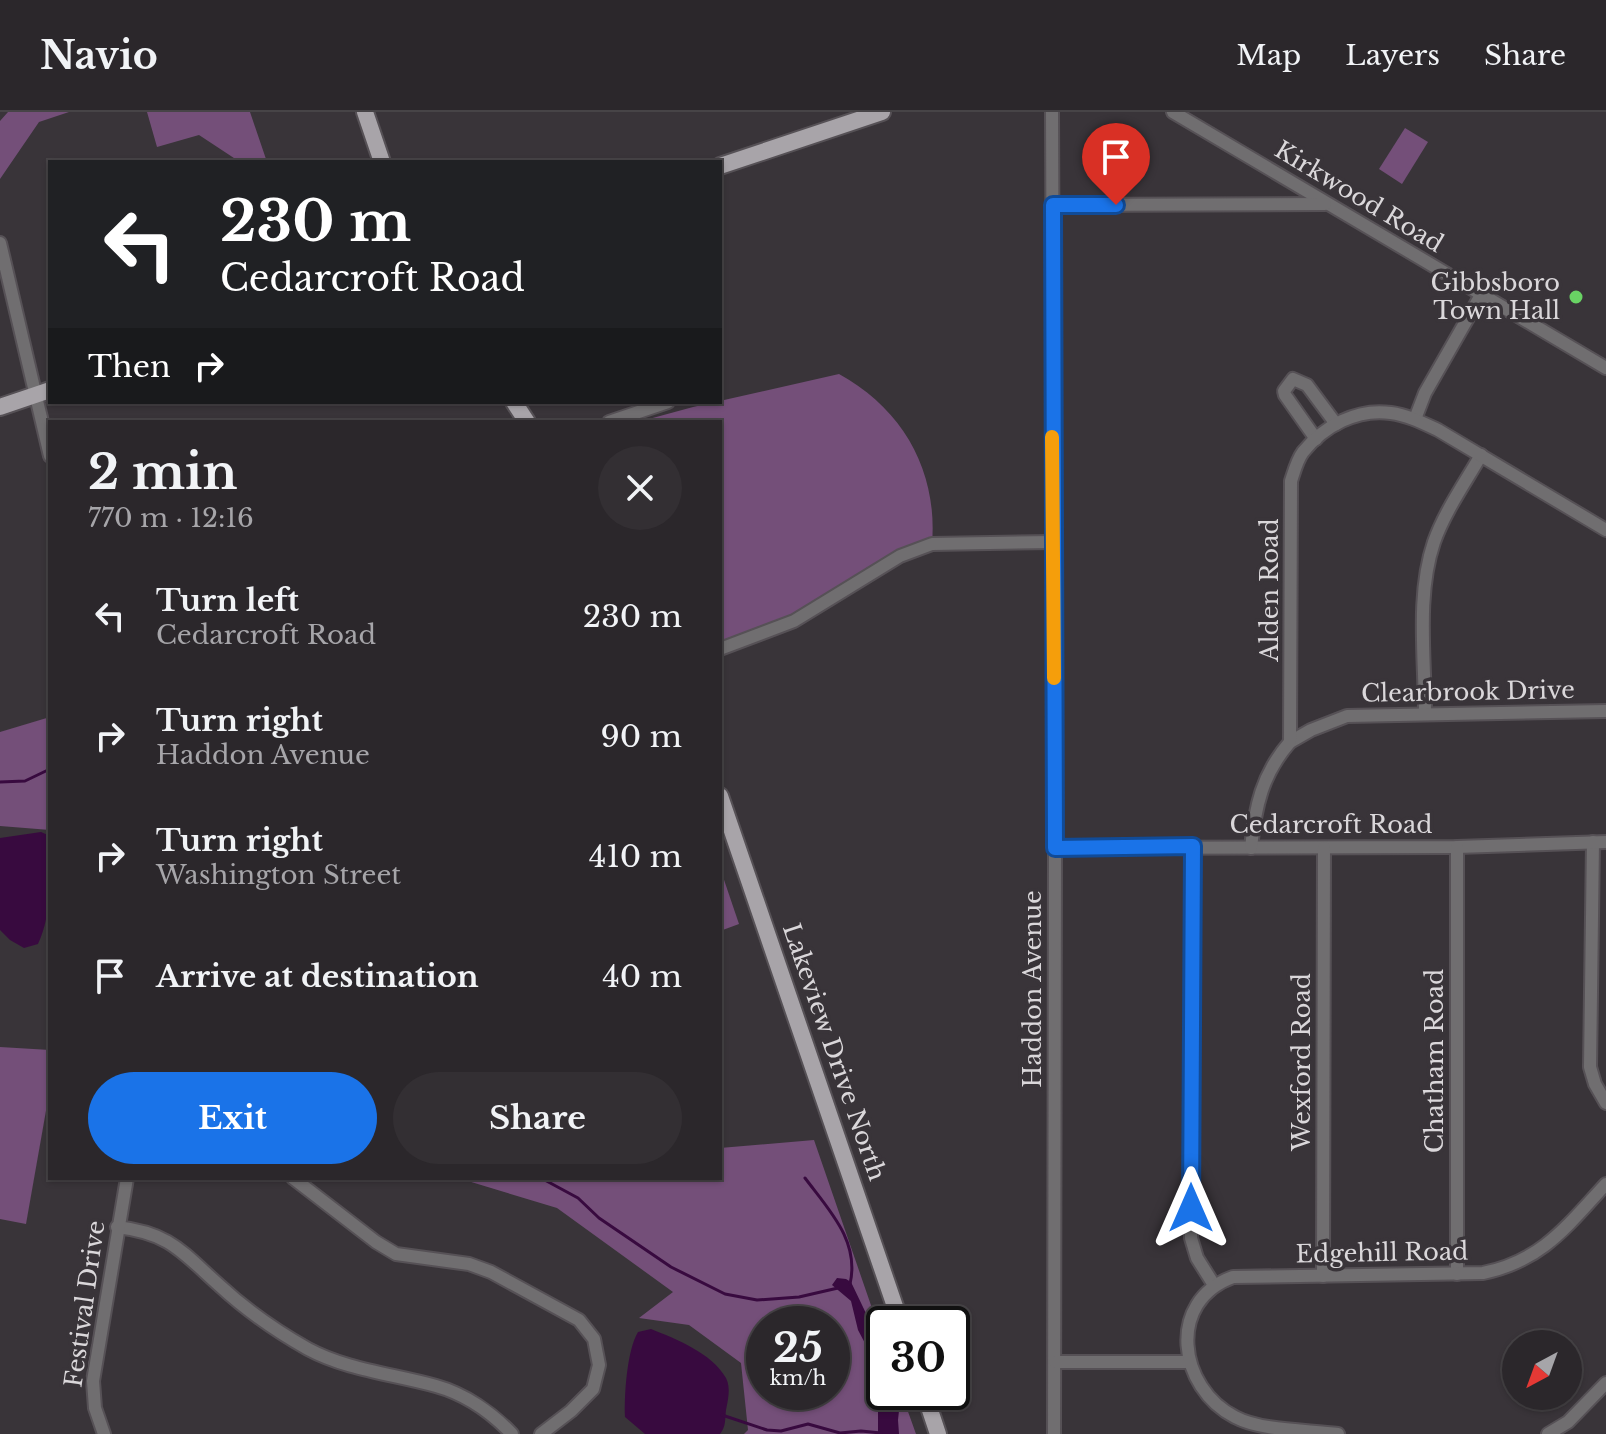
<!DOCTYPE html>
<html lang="en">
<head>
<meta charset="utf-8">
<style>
  :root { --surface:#2b272b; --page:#332f33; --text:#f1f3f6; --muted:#a6a5a9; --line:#474447; --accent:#1a73e8 }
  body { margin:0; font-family:"Libre Baskerville",serif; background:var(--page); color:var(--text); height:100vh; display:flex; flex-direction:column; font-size:30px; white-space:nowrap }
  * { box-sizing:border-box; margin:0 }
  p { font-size:26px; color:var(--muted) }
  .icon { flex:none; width:44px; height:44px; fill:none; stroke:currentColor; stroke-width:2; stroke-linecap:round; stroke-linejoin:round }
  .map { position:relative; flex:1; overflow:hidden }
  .drawer { position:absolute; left:48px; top:308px; width:674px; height:760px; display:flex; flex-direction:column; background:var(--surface); border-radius:0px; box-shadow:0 2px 6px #0004,0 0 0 2px var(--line) }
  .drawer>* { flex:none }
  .banner { position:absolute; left:48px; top:48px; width:674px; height:244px; border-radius:0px; box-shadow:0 2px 6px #0004,0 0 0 2px var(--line); background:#202124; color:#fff; overflow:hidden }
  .needle { width:52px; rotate:221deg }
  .controls { position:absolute; left:1502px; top:1218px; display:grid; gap:16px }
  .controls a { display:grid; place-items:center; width:80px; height:80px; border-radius:50%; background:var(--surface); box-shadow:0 2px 6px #0004,0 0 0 2px var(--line); font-size:40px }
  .speed { position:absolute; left:746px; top:1194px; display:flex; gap:16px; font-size:40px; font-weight:700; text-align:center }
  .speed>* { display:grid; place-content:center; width:104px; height:104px; border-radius:50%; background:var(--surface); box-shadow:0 2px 6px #0004,0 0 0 2px var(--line); line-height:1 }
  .speed small { font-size:20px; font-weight:400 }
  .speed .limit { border:4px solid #111; border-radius:12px; background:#fff; color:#111 }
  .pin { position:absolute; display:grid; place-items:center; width:68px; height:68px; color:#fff; margin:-82px -34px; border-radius:50% 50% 50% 0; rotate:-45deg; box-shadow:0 0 8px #0007 }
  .pin .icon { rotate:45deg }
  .me { position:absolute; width:88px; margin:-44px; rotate:0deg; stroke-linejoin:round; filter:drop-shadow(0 0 6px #0008) }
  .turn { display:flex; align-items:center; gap:28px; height:168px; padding:0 40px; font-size:36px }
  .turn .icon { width:104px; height:104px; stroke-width:2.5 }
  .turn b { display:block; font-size:56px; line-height:68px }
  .then { display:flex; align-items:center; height:76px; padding:0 40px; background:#0003; gap:16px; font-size:30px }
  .round { display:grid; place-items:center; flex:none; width:84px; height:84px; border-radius:42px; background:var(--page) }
  .summary { display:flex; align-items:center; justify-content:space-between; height:136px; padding:0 40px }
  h1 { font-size:48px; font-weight:700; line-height:60px }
  .button { display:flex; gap:16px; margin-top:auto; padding:16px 40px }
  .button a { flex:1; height:92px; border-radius:48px; background:var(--accent); color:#fff; font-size:32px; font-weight:700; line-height:92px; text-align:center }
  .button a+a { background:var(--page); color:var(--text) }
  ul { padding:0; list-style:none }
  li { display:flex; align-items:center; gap:24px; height:120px; padding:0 40px }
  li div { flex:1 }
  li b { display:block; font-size:30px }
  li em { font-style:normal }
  header { display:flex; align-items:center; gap:48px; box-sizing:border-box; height:112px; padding:0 40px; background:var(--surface); border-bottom:2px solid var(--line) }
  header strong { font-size:38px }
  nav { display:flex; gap:44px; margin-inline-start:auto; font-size:28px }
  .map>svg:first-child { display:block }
  .green { fill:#744f79; fill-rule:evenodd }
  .water { fill:#380a3f }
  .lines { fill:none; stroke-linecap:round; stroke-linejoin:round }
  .stream { stroke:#380a3f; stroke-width:3 }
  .minor-casing { stroke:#565156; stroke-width:16 }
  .major-casing { stroke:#565156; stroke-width:20 }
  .minor { stroke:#706e70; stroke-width:12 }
  .major { stroke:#a8a4a9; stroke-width:16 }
  .route-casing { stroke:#114b97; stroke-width:20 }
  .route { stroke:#1a73e8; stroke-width:14 }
  .slow { stroke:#f59e0b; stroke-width:14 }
  .poi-dot { fill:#69d364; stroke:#393439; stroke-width:3 }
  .labels { text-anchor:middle; stroke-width:7; stroke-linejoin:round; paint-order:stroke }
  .street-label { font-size:24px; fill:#dad7da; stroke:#393439 }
  .poi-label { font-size:24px; fill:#dad7da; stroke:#393439; text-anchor:end }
</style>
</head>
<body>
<header>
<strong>Navio</strong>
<nav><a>Map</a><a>Layers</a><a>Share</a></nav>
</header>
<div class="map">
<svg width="1606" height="1322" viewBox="0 0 1606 1322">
  <rect width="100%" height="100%" fill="#393439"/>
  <!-- green -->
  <g class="green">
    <path d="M 8,0 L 69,0 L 39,10 L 0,67 L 0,9 Z"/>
    <path d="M 147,0 L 250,0 L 267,50 L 240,50 L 199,23 L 157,35 Z"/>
    <path d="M 1405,16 L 1428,30 L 1402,72 L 1379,57 Z"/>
    <path d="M 839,262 C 903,297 938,359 932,432 L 825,492 L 720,537 L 720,310 L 638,310 L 693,295 Z"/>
    <path d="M 50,605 L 50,718 L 0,714 L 0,620 Z"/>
    <path d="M 720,756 L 739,812 L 720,819 Z"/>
    <path d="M 0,935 L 50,938 L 50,976 L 26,1112 L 0,1107 Z"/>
    <path d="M 814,1028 L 884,1231 L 884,1280 L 901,1280 L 916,1322 L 744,1322 L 748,1318 L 741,1251 L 689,1213 L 639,1206 L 673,1180 L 557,1096 L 458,1066 L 720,1066 L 720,1036 ZM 764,1212 L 832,1212 L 832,1280 L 764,1280 Z"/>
  </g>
  <!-- water -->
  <g class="water">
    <path d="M 41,720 L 50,724 C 50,758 53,801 38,832 L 24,836 L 10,828 L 0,818 L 0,726 Z"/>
    <path d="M 837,1166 L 846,1167 L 851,1170 L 884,1239 L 884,1280 L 901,1280 L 898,1308 L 899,1322 L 878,1322 L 878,1275 L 875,1250 L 858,1218 L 851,1189 L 832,1173 Z"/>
    <path d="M 651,1217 C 676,1227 712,1241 726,1266 C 731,1276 728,1288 726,1298 C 725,1307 726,1315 720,1322 L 645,1322 L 625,1305 C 624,1284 627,1238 638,1220 Z"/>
  </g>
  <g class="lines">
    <!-- stream -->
    <g class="stream">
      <path d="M 0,670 L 25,669 L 50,657"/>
      <path d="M 541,1066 L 578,1086 L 599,1106 L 671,1155 L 725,1182 L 757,1188 L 799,1185 L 838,1176"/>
      <path d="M 805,1066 C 829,1098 860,1129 850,1172"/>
      <path d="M 722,1303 L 767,1318 L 781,1319 L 808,1312 L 840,1321 L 861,1319 L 881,1321"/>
    </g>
    <defs>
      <g id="minor">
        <path d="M 1052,0 L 1055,736 L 1054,1322"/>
        <path d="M 1173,0 L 1606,256"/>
        <path d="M 1053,93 L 1325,92"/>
        <path d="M 0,131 L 50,344"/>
        <path d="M 1415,307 L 1425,281 L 1481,183"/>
        <path d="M 609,310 L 668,290"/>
        <path d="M 1316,327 L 1285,283 L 1284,279 L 1293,267 L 1307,273 L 1336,312"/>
        <path d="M 720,537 L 794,509 L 900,444 L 932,432 L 1053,430"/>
        <path d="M 1425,602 C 1425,546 1416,483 1434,430 C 1445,399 1465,371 1481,343"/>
        <path d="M 1290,630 L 1311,618 L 1347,604 L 1606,599"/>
        <path d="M 1593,730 L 1590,955 L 1595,972 L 1606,991"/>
        <path d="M 1193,734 L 1191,1126 L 1197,1146 L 1214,1173"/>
        <path d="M 1055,736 L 1457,735 L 1606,730"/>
        <path d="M 1251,736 C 1255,695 1262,662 1290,630 L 1291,369 C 1294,360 1297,348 1303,340 C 1324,314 1357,296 1391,301 C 1407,303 1423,311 1438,318 L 1606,418"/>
        <path d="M 293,1066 L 376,1130 L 396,1142 L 469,1152 L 491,1160 L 579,1208 L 594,1227 L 599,1253 L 593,1277 L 571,1299 L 541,1322"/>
        <path d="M 117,1115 C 170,1121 182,1140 219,1173 C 246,1198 276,1219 308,1237 C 347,1258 393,1262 436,1274 C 465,1282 492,1301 512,1322"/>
        <path d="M 1457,1162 L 1457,735"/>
        <path d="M 1323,1164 L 1324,736"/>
        <path d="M 1055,1250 L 1189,1250"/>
        <path d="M 104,1322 L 95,1296 L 93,1269 L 127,1066"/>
        <path d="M 1338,1322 C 1308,1318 1261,1319 1235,1305 C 1178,1276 1166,1189 1233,1165 L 1483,1161 C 1542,1149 1567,1114 1606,1072"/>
        <path d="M 1548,1322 L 1568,1310 L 1606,1271"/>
      </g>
      <g id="major">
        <path d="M 365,0 L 382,50"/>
        <path d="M 720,54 L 882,0"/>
        <path d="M 514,290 L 527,310"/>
        <path d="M 0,295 L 50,278"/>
        <path d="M 720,684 L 901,1212"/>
        <path d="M 924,1280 L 938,1322"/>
      </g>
    </defs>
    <!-- minor casing -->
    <use href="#minor" class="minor-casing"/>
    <!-- major casing -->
    <use href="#major" class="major-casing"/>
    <!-- minor -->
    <use href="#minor" class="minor"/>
    <!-- major -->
    <use href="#major" class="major"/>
  </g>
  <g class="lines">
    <defs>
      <path id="route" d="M 1116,93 L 1053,93 L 1055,736 L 1193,734 L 1191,1096"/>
    </defs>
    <!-- route casing -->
    <use href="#route" class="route-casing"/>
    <!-- route -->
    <use href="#route" class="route"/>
    <!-- slow -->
    <path class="slow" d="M 1052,325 L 1054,566"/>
  </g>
  <!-- markers -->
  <circle class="poi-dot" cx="1576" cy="185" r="8"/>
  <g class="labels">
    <!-- street labels -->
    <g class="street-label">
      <text transform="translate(1359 85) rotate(31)" y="8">Kirkwood Road</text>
      <text transform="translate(1270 478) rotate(-90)" y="8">Alden Road</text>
      <text transform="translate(1468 580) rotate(-1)" y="8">Clearbrook Drive</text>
      <text x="1331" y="721">Cedarcroft Road</text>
      <text transform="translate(1033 877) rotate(-90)" y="8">Haddon Avenue</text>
      <text transform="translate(834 940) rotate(71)" y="8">Lakeview Drive North</text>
      <text transform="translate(1435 949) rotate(-90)" y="8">Chatham Road</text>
      <text transform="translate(1302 950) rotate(-90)" y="8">Wexford Road</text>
      <text transform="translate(1382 1141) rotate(-1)" y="8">Edgehill Road</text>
      <text transform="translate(85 1192) rotate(-82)" y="8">Festival Drive</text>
    </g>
    <!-- poi labels -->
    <g class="poi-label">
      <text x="1560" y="179">Gibbsboro<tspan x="1560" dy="28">Town Hall</tspan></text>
    </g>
  </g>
</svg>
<div class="controls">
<a><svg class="needle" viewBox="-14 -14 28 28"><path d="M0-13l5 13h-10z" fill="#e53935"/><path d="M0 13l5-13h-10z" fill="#a6a5a9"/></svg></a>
</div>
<div class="speed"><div>25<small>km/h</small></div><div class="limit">30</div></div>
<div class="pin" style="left:1116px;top:93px;background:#d93025"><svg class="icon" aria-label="arrive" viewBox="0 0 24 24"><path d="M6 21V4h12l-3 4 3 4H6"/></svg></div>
<svg class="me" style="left:1191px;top:1096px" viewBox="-20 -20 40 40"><path d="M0-17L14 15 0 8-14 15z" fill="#1a73e8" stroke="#fff" stroke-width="4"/></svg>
<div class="banner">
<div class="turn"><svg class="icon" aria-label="left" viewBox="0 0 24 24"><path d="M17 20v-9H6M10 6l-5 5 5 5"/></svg><div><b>230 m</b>Cedarcroft Road</div></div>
<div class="then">Then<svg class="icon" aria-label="right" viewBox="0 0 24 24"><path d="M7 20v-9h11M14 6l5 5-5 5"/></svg></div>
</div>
<section class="drawer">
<div class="summary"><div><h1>2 min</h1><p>770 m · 12:16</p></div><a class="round"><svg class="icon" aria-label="close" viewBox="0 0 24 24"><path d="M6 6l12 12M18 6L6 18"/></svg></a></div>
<ul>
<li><svg class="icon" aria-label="left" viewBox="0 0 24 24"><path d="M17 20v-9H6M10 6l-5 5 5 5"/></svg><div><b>Turn left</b><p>Cedarcroft Road</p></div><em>230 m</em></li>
<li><svg class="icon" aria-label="right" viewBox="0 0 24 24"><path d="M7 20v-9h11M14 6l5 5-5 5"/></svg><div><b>Turn right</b><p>Haddon Avenue</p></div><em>90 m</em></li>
<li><svg class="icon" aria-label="right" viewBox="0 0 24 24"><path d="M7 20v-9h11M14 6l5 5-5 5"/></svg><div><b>Turn right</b><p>Washington Street</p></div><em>410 m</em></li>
<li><svg class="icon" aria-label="arrive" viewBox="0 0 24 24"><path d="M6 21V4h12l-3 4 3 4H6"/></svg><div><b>Arrive at destination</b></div><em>40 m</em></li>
</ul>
<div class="button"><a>Exit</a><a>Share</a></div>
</section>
</div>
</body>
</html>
